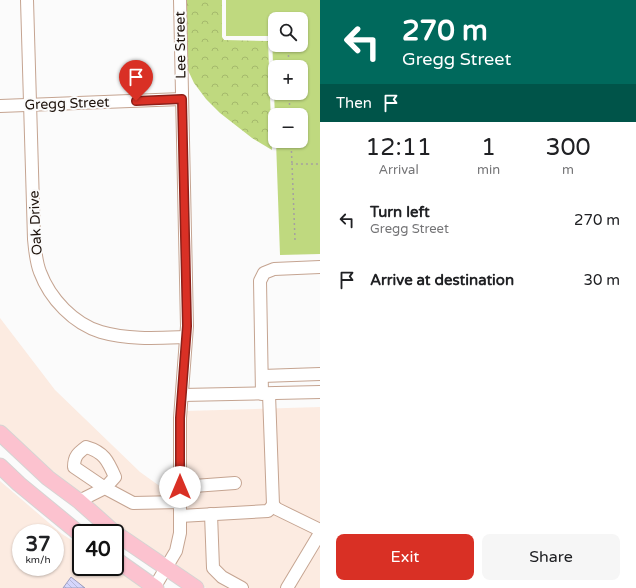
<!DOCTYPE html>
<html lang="en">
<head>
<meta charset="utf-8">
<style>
  :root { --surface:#fff; --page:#f6f6f6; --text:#202124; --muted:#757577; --accent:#d93025 }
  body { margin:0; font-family:"Varela Round",sans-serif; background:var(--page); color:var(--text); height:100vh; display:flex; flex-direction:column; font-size:15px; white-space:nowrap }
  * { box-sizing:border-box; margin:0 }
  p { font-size:13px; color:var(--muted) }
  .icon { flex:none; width:22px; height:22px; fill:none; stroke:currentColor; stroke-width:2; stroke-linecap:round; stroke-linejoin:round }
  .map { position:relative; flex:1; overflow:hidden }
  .sheet { display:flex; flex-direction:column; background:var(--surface); width:316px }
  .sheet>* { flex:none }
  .guide { background:#00695c; color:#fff; overflow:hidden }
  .buttons { position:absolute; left:268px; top:12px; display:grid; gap:8px }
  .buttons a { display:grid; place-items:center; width:40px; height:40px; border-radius:8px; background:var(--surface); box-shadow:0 1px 3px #0004; font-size:20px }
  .speed { position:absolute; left:12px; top:524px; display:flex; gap:8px; font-size:20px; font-weight:700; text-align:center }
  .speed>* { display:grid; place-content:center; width:52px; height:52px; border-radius:50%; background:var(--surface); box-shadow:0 1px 3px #0004; line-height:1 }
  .speed small { font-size:10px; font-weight:400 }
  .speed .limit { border:2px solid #111; border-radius:6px; background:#fff; color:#111 }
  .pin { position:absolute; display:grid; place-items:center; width:34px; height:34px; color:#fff; margin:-41px -17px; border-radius:50% 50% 50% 0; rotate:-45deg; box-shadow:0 0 4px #0007 }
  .pin .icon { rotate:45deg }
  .me { position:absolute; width:44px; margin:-22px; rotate:0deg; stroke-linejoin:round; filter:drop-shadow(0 0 3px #0008) }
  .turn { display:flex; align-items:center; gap:14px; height:84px; padding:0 16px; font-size:18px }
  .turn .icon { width:52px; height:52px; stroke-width:2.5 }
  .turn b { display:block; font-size:28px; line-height:34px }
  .then { display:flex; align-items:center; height:38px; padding:0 16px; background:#0003; gap:8px; font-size:15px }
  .eta { display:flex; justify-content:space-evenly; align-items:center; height:68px; text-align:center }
  .eta b { font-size:24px; font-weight:600; line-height:28px }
  .button { display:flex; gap:8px; margin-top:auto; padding:8px 16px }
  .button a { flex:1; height:46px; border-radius:8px; background:var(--accent); color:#fff; font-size:16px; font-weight:600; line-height:46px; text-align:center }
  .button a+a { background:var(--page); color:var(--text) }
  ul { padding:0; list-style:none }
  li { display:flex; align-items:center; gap:12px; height:60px; padding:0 16px }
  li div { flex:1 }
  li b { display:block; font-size:15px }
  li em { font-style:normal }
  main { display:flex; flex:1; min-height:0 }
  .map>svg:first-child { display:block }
  .built { fill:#fcebe1; fill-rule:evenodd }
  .forest { fill:url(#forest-crowns) }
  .park { fill:#bfd97f; fill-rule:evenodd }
  .building { fill:url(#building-back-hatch); stroke:#9d9ebf }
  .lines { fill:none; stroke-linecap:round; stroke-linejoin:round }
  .minor-casing { stroke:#c5a491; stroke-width:14 }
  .major-casing { stroke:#d6d4d3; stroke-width:17 }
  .path { stroke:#a6a19f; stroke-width:1.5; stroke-dasharray:2 3; stroke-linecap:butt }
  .minor { stroke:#fff; stroke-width:12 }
  .major { stroke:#fcc2cf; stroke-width:15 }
  .route-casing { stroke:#8d1f18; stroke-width:10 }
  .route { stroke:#d93025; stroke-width:7 }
  .labels { text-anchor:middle; stroke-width:4; stroke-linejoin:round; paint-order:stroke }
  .street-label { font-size:14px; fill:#1d120b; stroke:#fbfbfb }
</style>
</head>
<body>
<main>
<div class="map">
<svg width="320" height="588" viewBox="0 0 320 588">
  <defs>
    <pattern id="forest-crowns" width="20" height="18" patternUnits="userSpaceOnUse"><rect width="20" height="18" fill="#bfd97f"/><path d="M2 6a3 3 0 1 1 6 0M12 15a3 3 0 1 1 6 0" fill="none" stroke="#a4b96c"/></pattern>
    <pattern id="building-back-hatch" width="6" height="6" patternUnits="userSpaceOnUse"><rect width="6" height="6" fill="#d5d6fc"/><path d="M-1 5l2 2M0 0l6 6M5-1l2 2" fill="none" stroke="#b6b7d7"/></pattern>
  </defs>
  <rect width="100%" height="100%" fill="#fbfbfb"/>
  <!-- built -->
  <g class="built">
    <path d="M 0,318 L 55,390 L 140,472 L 175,497 L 176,532 L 171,549 L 164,561 L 122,532 L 51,474 L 0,426 Z"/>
    <path d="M 320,407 L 320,588 L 206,588 L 173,567 L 185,411 Z"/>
    <path d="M 0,481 L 62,534 L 81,546 L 81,567 L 112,567 L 143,588 L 0,588 ZM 21,533 L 55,533 L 55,567 L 21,567 Z"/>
  </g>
  <!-- forest -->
  <path class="forest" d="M 184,0 L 222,0 L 222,37 L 224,40 L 268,41 L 272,150 L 252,138 L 220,113 L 206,99 L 194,83 L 186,66 Z"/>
  <!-- park -->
  <path class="park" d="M 226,0 L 320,0 L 320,254 L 280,255 L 276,141 L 301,141 L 301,115 L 275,115 L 275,119 L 272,36 L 226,36 ZM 275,19 L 301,19 L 301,45 L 275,45 ZM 275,67 L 301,67 L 301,93 L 275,93 Z"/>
  <!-- building -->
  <path class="building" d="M 71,577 L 85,588 L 63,588 Z"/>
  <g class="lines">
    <defs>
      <g id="minor">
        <path d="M 27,0 L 34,239 C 35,250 36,262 40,272 C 50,299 74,324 101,332 C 129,340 158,338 186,337"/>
        <path d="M 0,106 L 182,99"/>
        <path d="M 262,376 L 320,374"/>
        <path d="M 262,394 L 260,281 L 264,273 L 274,269 L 320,267"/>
        <path d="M 269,394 L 273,505 L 277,509 L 320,530"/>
        <path d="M 182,395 L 320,392"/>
        <path d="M 86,447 C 104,452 108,461 115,477 L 105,488 L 74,467 C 74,456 78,453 86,447 Z"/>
        <path d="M 180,487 L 235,483"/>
        <path d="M 79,501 L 105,488 L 133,503 L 180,502"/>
        <path d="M 211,514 L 213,568 L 222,577 L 242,588"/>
        <path d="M 180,516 L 268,511 L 273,505"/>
        <path d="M 154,588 L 176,551 L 180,533 L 180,418 L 187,326 L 180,0"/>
        <path d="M 287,588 L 320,533"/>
      </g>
      <g id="major">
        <path d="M 0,433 L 48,478 L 79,501 L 115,533"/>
        <path d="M 0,466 L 19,484 L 81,535"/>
        <path d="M 115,533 L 196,588"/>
        <path d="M 115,559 L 156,588"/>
      </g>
    </defs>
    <!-- minor casing -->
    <use href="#minor" class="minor-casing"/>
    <!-- major casing -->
    <use href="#major" class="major-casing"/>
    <!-- path -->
    <g class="path">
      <path d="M 288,45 L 289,67"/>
      <path d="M 289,93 L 290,115"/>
      <path d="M 291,141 L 292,164"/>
      <path d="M 295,240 L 292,164 L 320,164"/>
    </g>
    <!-- minor -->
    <use href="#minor" class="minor"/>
    <!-- major -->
    <use href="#major" class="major"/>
  </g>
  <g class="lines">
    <defs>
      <path id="route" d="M 136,101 L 182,99 L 187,326 L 180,418 L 180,487"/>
    </defs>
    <!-- route casing -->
    <use href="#route" class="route-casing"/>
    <!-- route -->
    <use href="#route" class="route"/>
  </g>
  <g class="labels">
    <!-- street labels -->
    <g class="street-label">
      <text transform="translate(180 45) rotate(-91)" y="5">Lee Street</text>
      <text transform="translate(67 103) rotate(-2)" y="5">Gregg Street</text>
      <text transform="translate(35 223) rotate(-93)" y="5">Oak Drive</text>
    </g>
  </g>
</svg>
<div class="buttons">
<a><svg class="icon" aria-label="search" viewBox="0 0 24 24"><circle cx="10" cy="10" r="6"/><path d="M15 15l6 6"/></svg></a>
<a>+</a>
<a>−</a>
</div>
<div class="speed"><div>37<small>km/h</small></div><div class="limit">40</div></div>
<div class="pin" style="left:136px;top:101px;background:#d93025"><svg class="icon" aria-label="arrive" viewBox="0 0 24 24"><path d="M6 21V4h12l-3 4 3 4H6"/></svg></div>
<svg class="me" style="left:180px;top:487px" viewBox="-20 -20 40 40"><circle r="19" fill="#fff"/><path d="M0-13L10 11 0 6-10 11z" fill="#d93025"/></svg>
</div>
<section class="sheet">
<div class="guide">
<div class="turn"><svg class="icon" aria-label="left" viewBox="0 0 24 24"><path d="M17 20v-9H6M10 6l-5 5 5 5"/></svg><div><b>270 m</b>Gregg Street</div></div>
<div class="then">Then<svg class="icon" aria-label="arrive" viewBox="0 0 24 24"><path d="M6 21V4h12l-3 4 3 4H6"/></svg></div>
</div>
<div class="eta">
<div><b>12:11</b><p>Arrival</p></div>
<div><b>1</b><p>min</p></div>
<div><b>300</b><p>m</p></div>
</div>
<ul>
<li><svg class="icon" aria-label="left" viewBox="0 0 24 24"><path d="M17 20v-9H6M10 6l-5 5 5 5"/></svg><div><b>Turn left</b><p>Gregg Street</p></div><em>270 m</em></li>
<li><svg class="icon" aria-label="arrive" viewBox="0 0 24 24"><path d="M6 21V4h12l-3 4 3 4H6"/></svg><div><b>Arrive at destination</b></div><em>30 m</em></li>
</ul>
<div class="button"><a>Exit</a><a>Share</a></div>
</section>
</main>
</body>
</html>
